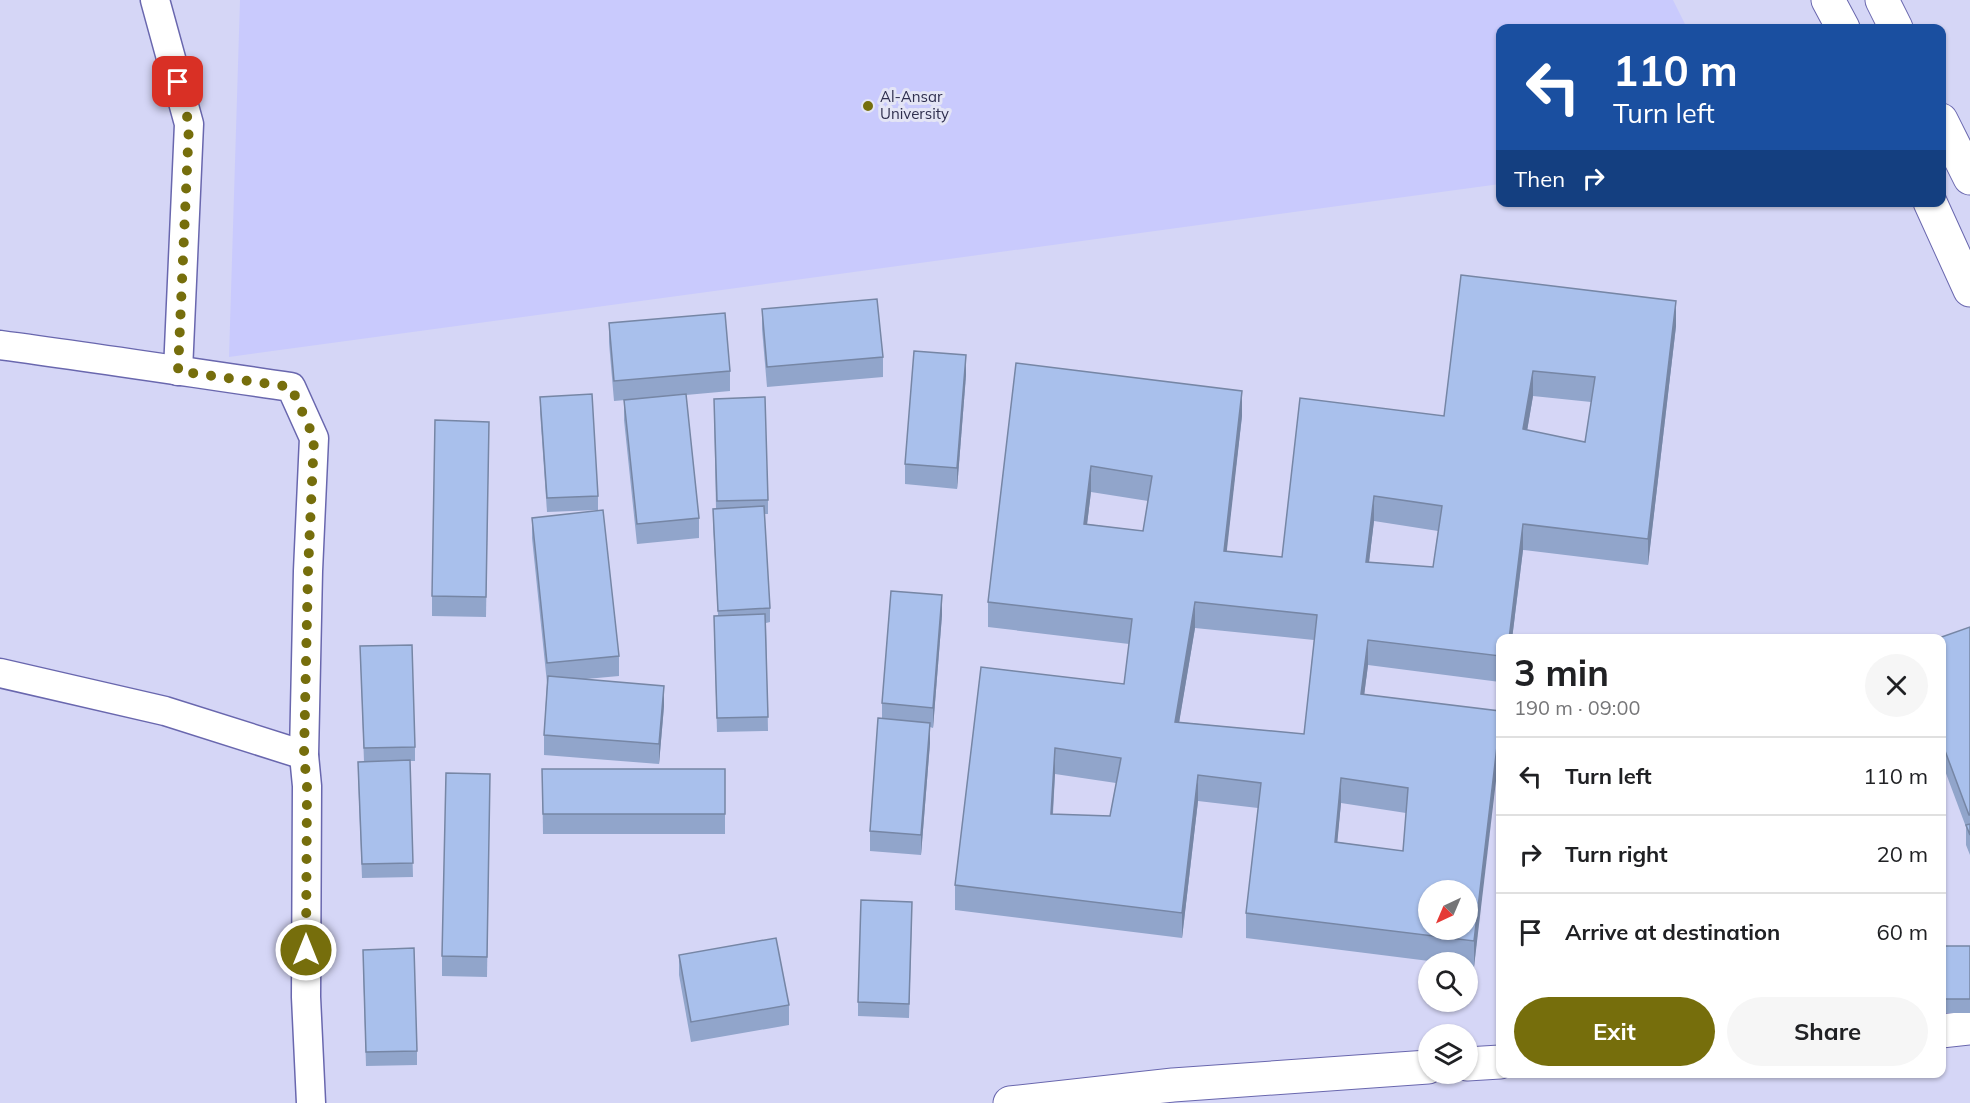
<!DOCTYPE html>
<html lang="en">
<head>
<meta charset="utf-8">
<style>
  :root { --surface:#fff; --page:#f6f6f6; --text:#202124; --muted:#757577; --line:#e0e0e0; --accent:#766e0c }
  body { margin:0; font-family:Mulish,sans-serif; background:var(--page); color:var(--text); height:100vh; display:flex; flex-direction:column; font-size:22px; white-space:nowrap }
  * { box-sizing:border-box; margin:0 }
  p { font-size:20px; color:var(--muted) }
  .icon { flex:none; width:33px; height:33px; fill:none; stroke:currentColor; stroke-width:2; stroke-linecap:round; stroke-linejoin:round }
  .map { position:relative; flex:1; overflow:hidden }
  .side { position:absolute; left:1496px; top:634px; width:450px; height:444px; display:flex; flex-direction:column; background:var(--surface); border-radius:12px; box-shadow:0 2px 4px #0004 }
  .side>* { flex:none }
  .guide { position:absolute; left:1496px; top:24px; width:450px; height:183px; border-radius:12px; box-shadow:0 2px 4px #0004; background:#1a4fa0; color:#fff; overflow:hidden }
  .needle { width:39px; rotate:224deg }
  .tools { position:absolute; left:1418px; top:880px; display:grid; gap:12px }
  .tools a { display:grid; place-items:center; width:60px; height:60px; border-radius:50%; background:var(--surface); box-shadow:0 2px 4px #0004; font-size:30px }
  .pin { position:absolute; display:grid; place-items:center; width:51px; height:51px; color:#fff; margin:-26px; border-radius:12px; box-shadow:0 3px 9px #0006 }
  .me { position:absolute; width:66px; margin:-33px; rotate:0deg; stroke-linejoin:round; filter:drop-shadow(0 0 4px #0008) }
  .turn { display:flex; align-items:center; gap:21px; height:126px; padding:0 18px; font-size:27px }
  .turn .icon { width:78px; height:78px; stroke-width:2.5 }
  .turn b { display:block; font-size:42px; line-height:51px }
  .then { display:flex; align-items:center; height:57px; padding:0 18px; background:#0003; gap:12px; font-size:22px }
  .round { display:grid; place-items:center; flex:none; width:63px; height:63px; border-radius:32px; background:var(--page) }
  .head { display:flex; align-items:center; justify-content:space-between; height:102px; padding:0 18px }
  h1 { font-size:36px; font-weight:700; line-height:45px }
  .action { display:flex; gap:12px; margin-top:auto; padding:12px 18px }
  .action a { flex:1; height:69px; border-radius:36px; background:var(--accent); color:#fff; font-size:24px; font-weight:700; line-height:69px; text-align:center }
  .action a+a { background:var(--page); color:var(--text) }
  ul { padding:0; list-style:none }
  li { display:flex; align-items:center; gap:18px; height:78px; padding:0 18px; border-top:2px solid var(--line) }
  li div { flex:1 }
  li b { display:block; font-size:22px }
  li em { font-style:normal }
  .map>svg:first-child { display:block }
  .built { fill:#c9cafd }
  .lines { fill:none; stroke-linecap:round; stroke-linejoin:round }
  .minor-casing { stroke:#6967ae; stroke-width:31 }
  .tertiary-casing { stroke:#6967ae; stroke-width:35 }
  .primary-casing { stroke:#6967ae; stroke-width:35 }
  .minor { stroke:#fff; stroke-width:28 }
  .tertiary { stroke:#fff; stroke-width:33 }
  .primary { stroke:#fff; stroke-width:33 }
  .wall { fill:#91a5cb; fill-rule:evenodd }
  .shaded-wall { fill:#7686a5 }
  .building { fill:#a9c0ec; stroke:#7686a5; stroke-width:1.5; fill-rule:evenodd }
  .route { stroke:#766e0c; stroke-width:10; stroke-dasharray:0 18 }
  .poi-dot { fill:#766e0c; stroke:#e4e5f5; stroke-width:2 }
  .labels { text-anchor:middle; stroke-width:6; stroke-linejoin:round; paint-order:stroke }
  .poi-label { font-size:15px; fill:#2f2f4e; stroke:#e4e5f5; text-anchor:start }
</style>
</head>
<body>
<div class="map">
<svg width="1970" height="1103" viewBox="0 0 1970 1103">
  <rect width="100%" height="100%" fill="#d5d6f6"/>
  <!-- built -->
  <path class="built" d="M 240,0 L 1673,0 L 1687,28 L 1500,28 L 1500,184 L 229,357 Z"/>
  <g class="lines">
    <defs>
      <g id="minor">
        <path d="M 155,0 L 189,124 L 178,371"/>
        <path d="M 0,345 C 97,358 194,373 291,387 L 314,438 L 308,571 L 304,755 L 307,786 L 306,997 L 311,1103"/>
        <path d="M 0,673 L 165,711 L 304,755"/>
      </g>
      <g id="tertiary">
        <path d="M 1941,1031 L 1970,1028"/>
        <path d="M 1467,1064 L 1500,1062"/>
        <path d="M 1010,1103 L 1173,1085 L 1428,1067"/>
      </g>
      <g id="primary">
        <path d="M 1828,0 L 1843,28"/>
        <path d="M 1882,0 L 1896,28"/>
        <path d="M 1941,120 L 1970,178"/>
        <path d="M 1930,202 L 1970,290"/>
      </g>
    </defs>
    <!-- minor casing -->
    <use href="#minor" class="minor-casing"/>
    <!-- tertiary casing -->
    <use href="#tertiary" class="tertiary-casing"/>
    <!-- primary casing -->
    <use href="#primary" class="primary-casing"/>
    <!-- minor -->
    <use href="#minor" class="minor"/>
    <!-- tertiary -->
    <use href="#tertiary" class="tertiary"/>
    <!-- primary -->
    <use href="#primary" class="primary"/>
  </g>
  <!-- wall -->
  <g class="wall">
    <path d="M 1461,275 L 1676,326 L 1648,565 L 1523,550 L 1512,639 L 1500,639 L 1500,682 L 1368,665 L 1364,695 L 1500,711 L 1474,967 L 1467,966 L 1467,963 L 1445,963 L 1246,938 L 1246,913 L 1258,808 L 1198,801 L 1182,938 L 955,910 L 955,885 L 981,667 L 1124,684 L 1129,644 L 988,627 L 988,602 L 1016,363 L 1242,416 L 1226,551 L 1282,557 L 1444,416 ZM 1533,396 L 1591,402 L 1585,442 L 1527,430 ZM 1091,492 L 1148,501 L 1143,531 L 1087,524 ZM 1374,521 L 1438,531 L 1433,567 L 1369,562 ZM 1195,628 L 1314,640 L 1304,734 L 1179,722 ZM 1055,774 L 1116,783 L 1110,816 L 1053,814 ZM 1341,803 L 1406,813 L 1403,851 L 1337,842 Z"/>
    <path d="M 762,309 L 883,357 L 883,377 L 767,387 L 762,329 Z"/>
    <path d="M 609,323 L 730,371 L 730,391 L 686,395 L 699,518 L 699,538 L 637,544 L 624,420 L 624,400 L 637,399 L 614,401 L 609,343 Z"/>
    <path d="M 966,375 L 957,489 L 905,484 L 905,464 Z"/>
    <path d="M 540,397 L 598,496 L 598,510 L 547,512 L 540,411 Z"/>
    <path d="M 714,413 L 768,500 L 768,514 L 764,514 L 770,608 L 770,622 L 766,623 L 768,731 L 717,732 L 714,629 L 718,615 L 713,523 L 713,509 L 716,509 Z"/>
    <path d="M 489,422 L 486,617 L 432,616 L 432,596 Z"/>
    <path d="M 532,518 L 619,656 L 619,676 L 586,679 L 664,706 L 659,764 L 544,755 L 544,735 L 547,683 L 532,538 Z"/>
    <path d="M 942,615 L 933,728 L 930,727 L 930,743 L 921,855 L 870,851 L 870,831 L 882,718 L 882,703 Z"/>
    <path d="M 1970,627 L 1970,855 L 1966,845 L 1966,827 L 1941,760 L 1941,639 Z"/>
    <path d="M 360,646 L 415,747 L 415,761 L 410,761 L 413,877 L 362,878 L 358,776 L 364,762 Z"/>
    <path d="M 542,769 L 725,769 L 725,834 L 543,834 Z"/>
    <path d="M 490,774 L 487,977 L 442,976 L 442,956 Z"/>
    <path d="M 912,916 L 909,1018 L 858,1016 L 858,1002 Z"/>
    <rect x="1941" y="946" width="29" height="67"/>
    <path d="M 679,955 L 789,1005 L 789,1025 L 691,1042 L 679,975 Z"/>
    <path d="M 363,963 L 417,1051 L 417,1065 L 366,1066 Z"/>
  </g>
  <!-- shaded-wall -->
  <g class="shaded-wall">
    <path d="M 1676,301 L 1676,326 L 1648,565 L 1648,539 Z"/>
    <path d="M 966,355 L 966,375 L 957,489 L 957,468 Z"/>
    <path d="M 1533,371 L 1533,396 L 1523,455 L 1523,429 Z"/>
    <path d="M 1242,391 L 1242,416 L 1224,576 L 1224,551 Z"/>
    <path d="M 1091,466 L 1091,492 L 1084,549 L 1084,524 Z"/>
    <path d="M 1374,496 L 1374,521 L 1366,587 L 1366,562 Z"/>
    <path d="M 1523,524 L 1523,550 L 1512,639 L 1509,639 Z"/>
    <path d="M 942,595 L 942,615 L 933,728 L 933,708 Z"/>
    <path d="M 1195,602 L 1195,628 L 1175,747 L 1175,722 Z"/>
    <path d="M 1368,640 L 1368,665 L 1361,720 L 1361,694 Z"/>
    <path d="M 664,686 L 664,706 L 659,764 L 659,744 Z"/>
    <path d="M 1500,721 L 1500,747 L 1474,967 L 1474,941 Z"/>
    <path d="M 930,723 L 930,743 L 921,855 L 921,835 Z"/>
    <path d="M 1055,748 L 1055,774 L 1051,840 L 1051,814 Z"/>
    <path d="M 1198,775 L 1198,801 L 1182,938 L 1182,913 Z"/>
    <path d="M 1341,778 L 1341,803 L 1335,867 L 1335,842 Z"/>
  </g>
  <!-- building -->
  <g class="building">
    <path d="M 1461,275 L 1676,301 L 1648,539 L 1523,524 L 1509,639 L 1500,639 L 1500,656 L 1368,640 L 1361,694 L 1500,711 L 1500,721 L 1474,941 L 1246,913 L 1261,783 L 1198,775 L 1182,913 L 955,885 L 981,667 L 1124,684 L 1132,619 L 988,602 L 1016,363 L 1242,391 L 1224,551 L 1282,557 L 1300,398 L 1444,416 ZM 1533,371 L 1595,377 L 1585,442 L 1523,429 ZM 1091,466 L 1152,476 L 1143,531 L 1084,524 ZM 1374,496 L 1442,506 L 1433,567 L 1366,562 ZM 1195,602 L 1317,615 L 1304,734 L 1175,722 ZM 1055,748 L 1121,758 L 1110,816 L 1051,814 ZM 1341,778 L 1408,788 L 1403,851 L 1335,842 ZM 1428,891 L 1467,891 L 1467,930 L 1428,930 Z"/>
    <path d="M 877,299 L 883,357 L 767,367 L 762,309 Z"/>
    <path d="M 725,313 L 730,371 L 614,381 L 609,323 Z"/>
    <path d="M 914,351 L 966,355 L 957,468 L 905,464 Z"/>
    <path d="M 592,394 L 598,496 L 547,498 L 540,397 Z"/>
    <path d="M 686,394 L 699,518 L 637,524 L 624,400 Z"/>
    <path d="M 765,397 L 768,500 L 717,501 L 714,399 Z"/>
    <path d="M 435,420 L 489,422 L 486,597 L 432,596 Z"/>
    <path d="M 764,506 L 770,608 L 718,611 L 713,509 Z"/>
    <path d="M 603,510 L 619,656 L 547,663 L 532,518 Z"/>
    <path d="M 891,591 L 942,595 L 933,708 L 882,703 Z"/>
    <path d="M 765,614 L 768,717 L 717,718 L 714,616 Z"/>
    <path d="M 1970,627 L 1970,815 L 1969,815 L 1941,740 L 1941,639 L 1936,639 Z"/>
    <path d="M 412,645 L 415,747 L 364,748 L 360,646 Z"/>
    <path d="M 548,676 L 664,686 L 659,744 L 544,735 Z"/>
    <path d="M 878,718 L 930,723 L 921,835 L 870,831 Z"/>
    <path d="M 410,760 L 413,863 L 362,864 L 358,762 Z"/>
    <path d="M 542,769 L 725,769 L 725,814 L 543,814 Z"/>
    <path d="M 446,773 L 490,774 L 487,957 L 442,956 Z"/>
    <path d="M 1970,824 L 1970,835 L 1966,825 Z"/>
    <path d="M 861,900 L 912,902 L 909,1004 L 858,1002 Z"/>
    <path d="M 776,938 L 789,1005 L 691,1022 L 679,955 Z"/>
    <rect x="1941" y="946" width="29" height="53"/>
    <path d="M 414,948 L 417,1051 L 366,1052 L 363,950 Z"/>
  </g>
  <g class="lines">
    <!-- route -->
    <path class="route" d="M 178,82 L 189,124 L 178,371 L 291,387 L 314,438 L 308,571 L 304,755 L 307,786 L 306,950"/>
  </g>
  <!-- markers -->
  <circle class="poi-dot" cx="868" cy="106" r="6"/>
  <g class="labels">
    <!-- poi labels -->
    <g class="poi-label">
      <text x="880" y="102">Al-Ansar<tspan x="880" dy="17">University</tspan></text>
    </g>
  </g>
</svg>
<div class="tools">
<a><svg class="needle" viewBox="-14 -14 28 28"><path d="M0-13l5 13h-10z" fill="#e53935"/><path d="M0 13l5-13h-10z" fill="#757577"/></svg></a>
<a><svg class="icon" aria-label="search" viewBox="0 0 24 24"><circle cx="10" cy="10" r="6"/><path d="M15 15l6 6"/></svg></a>
<a><svg class="icon" aria-label="layers" viewBox="0 0 24 24"><path d="M12 4l9 5-9 5-9-5zM3 14l9 5 9-5"/></svg></a>
</div>
<div class="pin" style="left:178px;top:82px;background:#d93025"><svg class="icon" aria-label="arrive" viewBox="0 0 24 24"><path d="M6 21V4h12l-3 4 3 4H6"/></svg></div>
<svg class="me" style="left:306px;top:950px" viewBox="-20 -20 40 40"><circle r="17" fill="#766e0c" stroke="#fff" stroke-width="3"/><path d="M0-11L8 9 0 5-8 9z" fill="#fff"/></svg>
<div class="guide">
<div class="turn"><svg class="icon" aria-label="left" viewBox="0 0 24 24"><path d="M17 20v-9H6M10 6l-5 5 5 5"/></svg><div><b>110 m</b>Turn left</div></div>
<div class="then">Then<svg class="icon" aria-label="right" viewBox="0 0 24 24"><path d="M7 20v-9h11M14 6l5 5-5 5"/></svg></div>
</div>
<section class="side">
<div class="head"><div><h1>3 min</h1><p>190 m · 09:00</p></div><a class="round"><svg class="icon" aria-label="close" viewBox="0 0 24 24"><path d="M6 6l12 12M18 6L6 18"/></svg></a></div>
<ul>
<li><svg class="icon" aria-label="left" viewBox="0 0 24 24"><path d="M17 20v-9H6M10 6l-5 5 5 5"/></svg><div><b>Turn left</b></div><em>110 m</em></li>
<li><svg class="icon" aria-label="right" viewBox="0 0 24 24"><path d="M7 20v-9h11M14 6l5 5-5 5"/></svg><div><b>Turn right</b></div><em>20 m</em></li>
<li><svg class="icon" aria-label="arrive" viewBox="0 0 24 24"><path d="M6 21V4h12l-3 4 3 4H6"/></svg><div><b>Arrive at destination</b></div><em>60 m</em></li>
</ul>
<div class="action"><a>Exit</a><a>Share</a></div>
</section>
</div>
</body>
</html>
